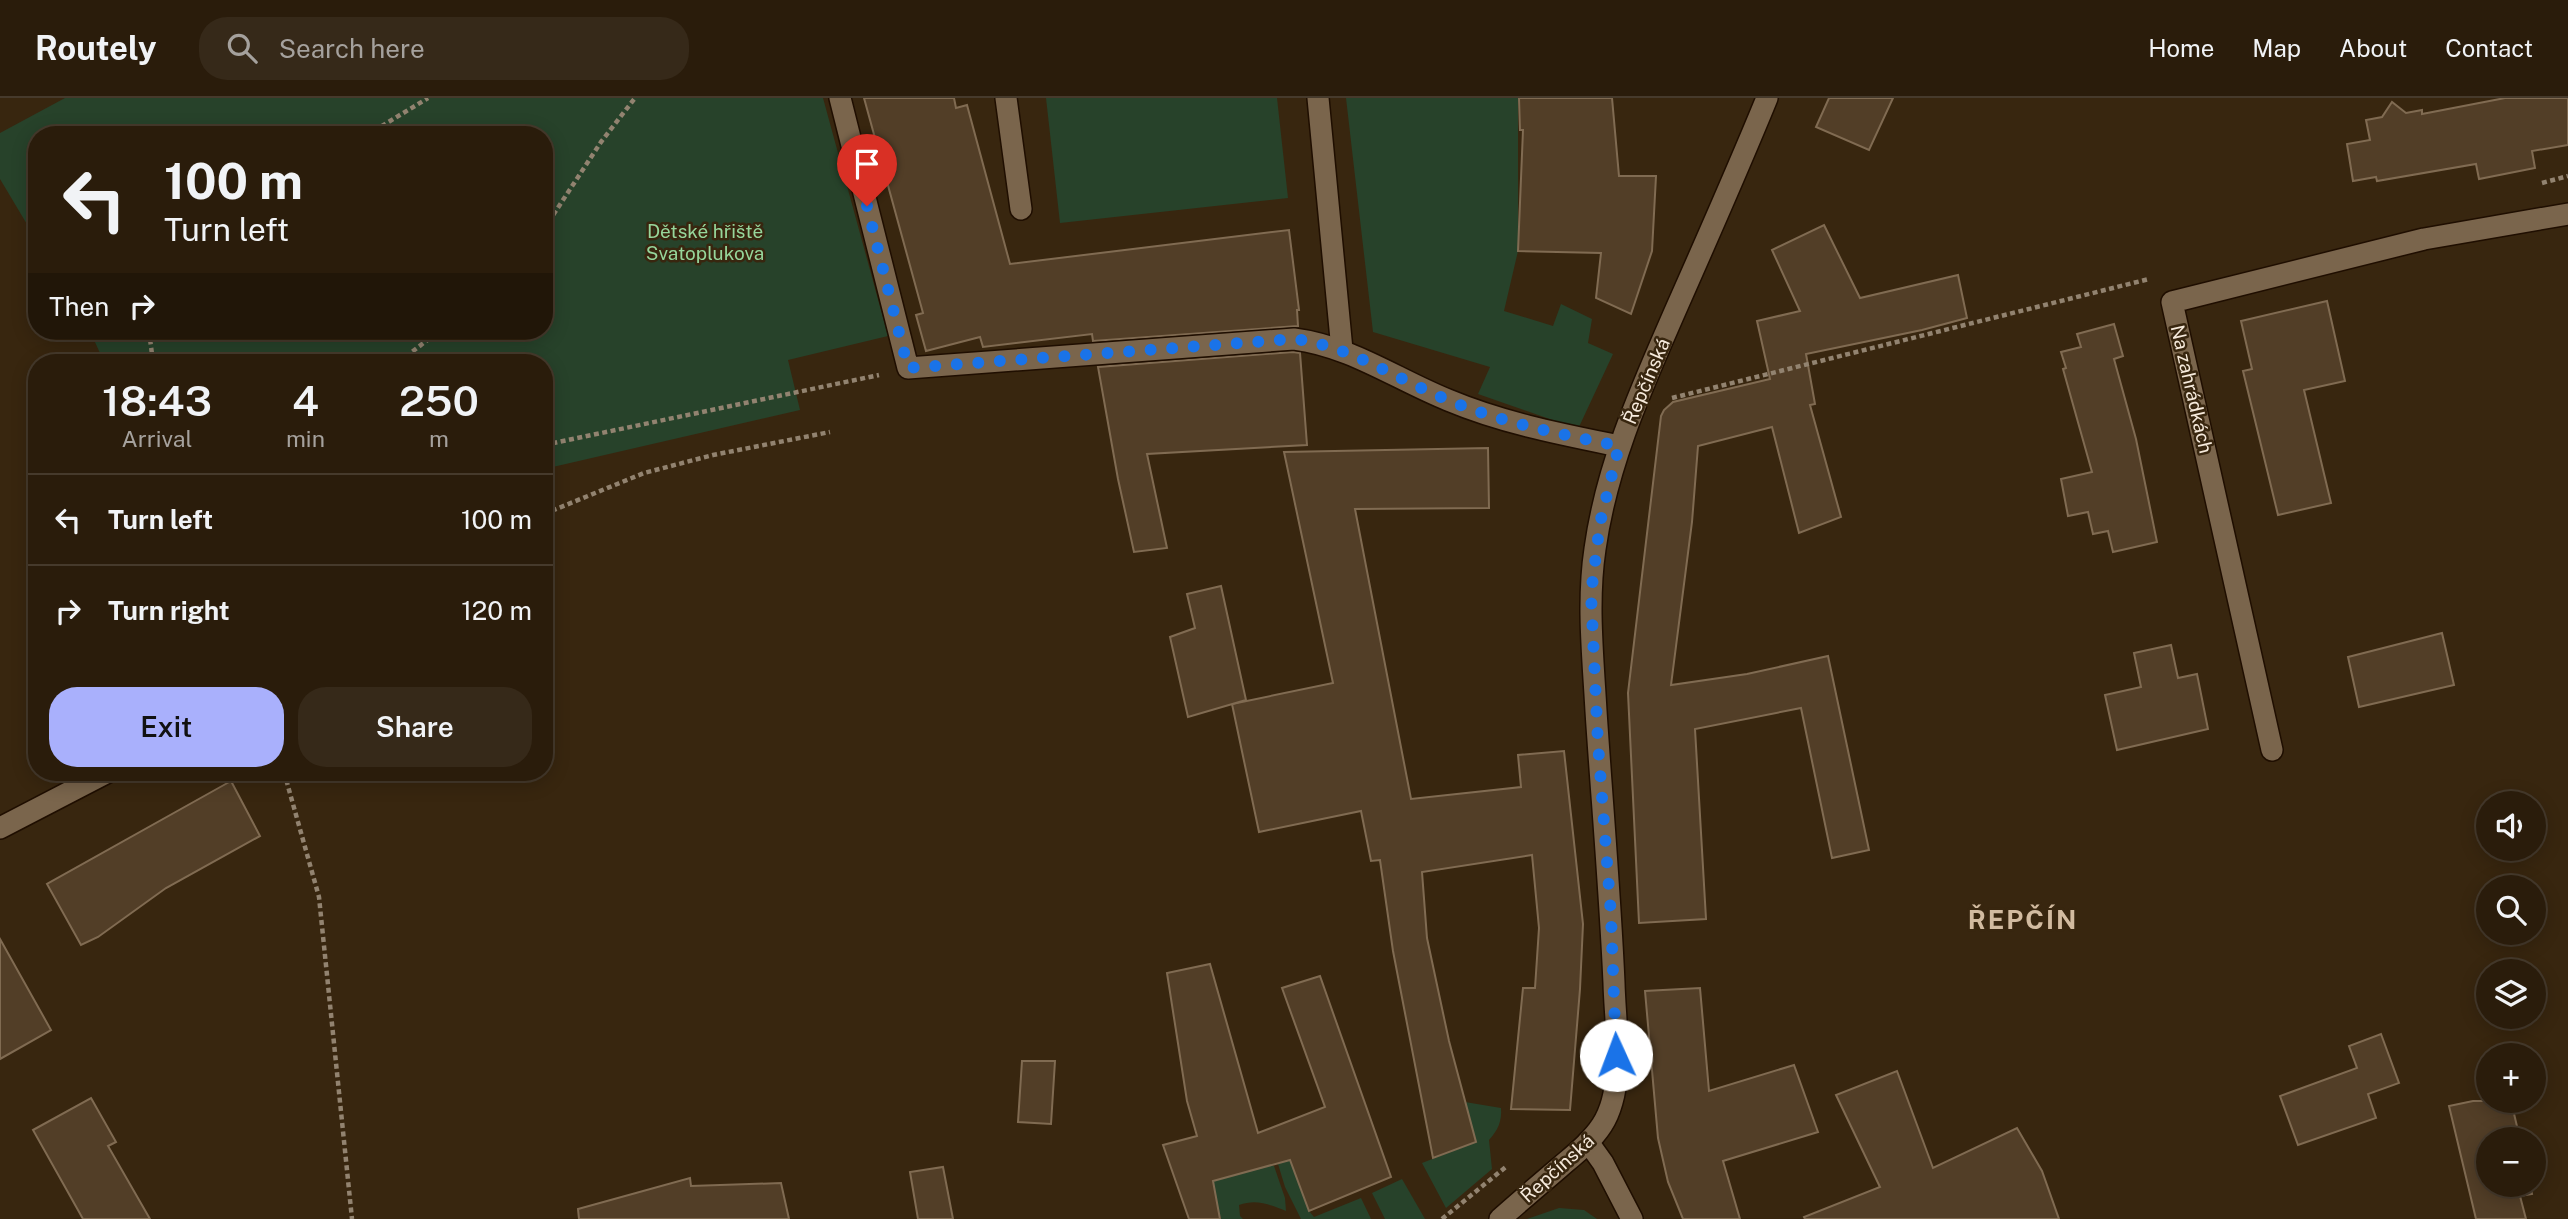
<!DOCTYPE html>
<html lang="en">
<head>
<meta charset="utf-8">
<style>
  :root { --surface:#2a1c0b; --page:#362919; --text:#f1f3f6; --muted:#a5a19d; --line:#463a2c; --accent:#a9b0fc }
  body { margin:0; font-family:"Public Sans",sans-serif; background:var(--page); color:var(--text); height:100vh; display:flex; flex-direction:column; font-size:26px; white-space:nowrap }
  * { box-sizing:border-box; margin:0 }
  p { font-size:23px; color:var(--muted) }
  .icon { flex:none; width:38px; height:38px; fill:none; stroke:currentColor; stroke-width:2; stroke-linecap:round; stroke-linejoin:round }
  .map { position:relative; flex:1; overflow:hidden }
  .panel { position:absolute; left:28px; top:256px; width:525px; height:427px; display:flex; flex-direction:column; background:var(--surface); border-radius:28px; box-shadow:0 4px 18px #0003,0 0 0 2px var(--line) }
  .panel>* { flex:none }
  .banner { position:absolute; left:28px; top:28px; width:525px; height:214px; border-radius:28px; box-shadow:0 4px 18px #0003,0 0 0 2px var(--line); background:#2a1c0b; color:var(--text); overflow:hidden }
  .fabs { position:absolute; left:2476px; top:693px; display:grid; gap:14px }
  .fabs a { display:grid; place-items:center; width:70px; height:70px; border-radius:50%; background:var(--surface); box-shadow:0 4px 18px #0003,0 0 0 2px var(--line); font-size:35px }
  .pin { position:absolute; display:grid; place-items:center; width:60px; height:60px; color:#fff; margin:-72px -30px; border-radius:50% 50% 50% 0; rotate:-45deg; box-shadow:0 0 7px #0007 }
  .pin .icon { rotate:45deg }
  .me { position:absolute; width:77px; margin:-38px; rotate:358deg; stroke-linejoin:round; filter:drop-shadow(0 0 5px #0008) }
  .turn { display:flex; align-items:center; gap:24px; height:147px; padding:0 21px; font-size:32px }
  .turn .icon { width:91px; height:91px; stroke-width:2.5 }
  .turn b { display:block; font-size:49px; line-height:60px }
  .then { display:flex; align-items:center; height:66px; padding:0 21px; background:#0003; gap:14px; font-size:26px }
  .eta { display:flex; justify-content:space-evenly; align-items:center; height:119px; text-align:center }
  .eta b { font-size:42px; font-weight:600; line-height:49px }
  .button { display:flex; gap:14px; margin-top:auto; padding:14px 21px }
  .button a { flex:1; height:80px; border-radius:28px; background:var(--accent); color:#111; font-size:28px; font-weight:600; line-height:80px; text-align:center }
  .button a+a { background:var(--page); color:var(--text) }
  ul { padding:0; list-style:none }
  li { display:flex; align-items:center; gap:21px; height:91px; padding:0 21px; border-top:2px solid var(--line) }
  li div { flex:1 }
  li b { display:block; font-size:26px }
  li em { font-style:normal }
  header { display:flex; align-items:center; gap:42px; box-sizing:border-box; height:98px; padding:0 35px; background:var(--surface); border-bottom:2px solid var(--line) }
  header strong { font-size:33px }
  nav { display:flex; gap:38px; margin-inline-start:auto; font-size:24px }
  .search { width:490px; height:63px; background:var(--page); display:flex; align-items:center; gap:18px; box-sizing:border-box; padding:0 24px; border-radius:28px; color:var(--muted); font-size:26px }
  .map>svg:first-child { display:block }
  .green { fill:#27422a }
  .building { fill:#523e27; stroke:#806b52; stroke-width:2 }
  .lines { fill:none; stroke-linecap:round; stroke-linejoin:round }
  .service-casing { stroke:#1f0e00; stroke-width:24 }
  .minor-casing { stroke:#1f0e00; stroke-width:24 }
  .path { stroke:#928370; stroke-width:4.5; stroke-dasharray:5 3.5; stroke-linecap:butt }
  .service { stroke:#7a654c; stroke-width:21 }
  .minor { stroke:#7a654c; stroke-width:21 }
  .route { stroke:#1a73e8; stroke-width:12; stroke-dasharray:0 21.6 }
  .labels { text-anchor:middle; stroke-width:5; stroke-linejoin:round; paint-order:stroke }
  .park-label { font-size:19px; fill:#96d69b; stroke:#38260f }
  .street-label { font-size:19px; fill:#f6eadc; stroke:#38260f }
  .district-label { font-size:26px; font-weight:bold; letter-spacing:2px; fill:#d2bba0; stroke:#38260f }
</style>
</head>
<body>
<header>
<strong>Routely</strong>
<div class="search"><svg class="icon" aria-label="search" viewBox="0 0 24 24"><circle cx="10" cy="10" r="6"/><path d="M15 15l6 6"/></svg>Search here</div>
<nav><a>Home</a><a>Map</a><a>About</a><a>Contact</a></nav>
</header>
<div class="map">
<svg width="2568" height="1121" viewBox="0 0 2568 1121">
  <rect width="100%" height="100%" fill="#38260f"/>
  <!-- green -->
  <g class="green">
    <path d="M 65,0 L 823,0 L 888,238 L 788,262 L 800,312 L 544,371 L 544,264 L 104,264 L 90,233 L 544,233 L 544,37 L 37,37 L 37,143 L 0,81 L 0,35 Z"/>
    <path d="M 1046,0 L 1277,0 L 1288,100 L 1060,125 Z"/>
    <path d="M 1346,0 L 1518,0 L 1518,153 L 1504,213 L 1553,228 L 1561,206 L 1592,221 L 1588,245 L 1613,256 L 1578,331 L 1478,296 L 1490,269 L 1373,234 Z"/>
    <path d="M 1465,1004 L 1501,1010 C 1502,1023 1498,1032 1489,1042 L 1492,1071 L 1446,1110 L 1422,1065 L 1476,1044 Z"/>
    <path d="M 1290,1062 L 1309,1113 L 1314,1119 L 1361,1100 L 1371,1121 L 1301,1121 L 1285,1089 L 1278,1066 Z"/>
    <path d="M 1269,1068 L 1274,1068 L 1285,1100 L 1286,1113 C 1269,1106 1256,1101 1239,1107 L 1240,1118 L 1243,1121 L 1221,1121 L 1218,1110 L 1189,1117 L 1178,1091 Z"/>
    <path d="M 1402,1081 L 1425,1121 L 1385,1121 L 1372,1095 Z"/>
    <path d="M 1559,1110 L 1584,1112 L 1597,1121 L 1527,1121 Z"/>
  </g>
  <!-- building -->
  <g class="building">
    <path d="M 864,0 L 954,0 L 956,10 L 967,7 L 1010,166 L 1289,132 L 1299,212 L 1297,212 L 1298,228 L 1093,243 L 1092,236 L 983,249 L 980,239 L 926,253 L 916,217 L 923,215 Z"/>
    <path d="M 1519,0 L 1612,0 L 1619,78 L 1656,78 L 1652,153 L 1631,216 L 1596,200 L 1601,155 L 1518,153 L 1523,32 L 1520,32 Z"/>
    <path d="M 1829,0 L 1893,0 L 1869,52 L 1816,29 Z"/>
    <path d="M 2505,0 L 2568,0 L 2568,47 L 2532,53 L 2535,70 L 2479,81 L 2476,66 L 2377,83 L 2376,79 L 2353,83 L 2347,46 L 2370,42 L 2366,22 L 2382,19 L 2392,4 L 2406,15 L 2422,12 L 2422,16 Z"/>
    <path d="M 1824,127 L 1860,200 L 1958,177 L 1967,220 L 1922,232 L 1806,256 L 1815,306 L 1810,307 L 1841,419 L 1799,435 L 1772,329 L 1698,348 L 1692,424 L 1671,587 L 1747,576 L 1828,558 L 1869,752 L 1832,760 L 1801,610 L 1695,631 L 1706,821 L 1639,825 L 1628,595 L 1661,318 L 1664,312 L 1673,304 L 1770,281 L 1757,223 L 1800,213 L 1772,152 Z"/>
    <path d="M 2327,203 L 2345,283 L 2304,292 L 2331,405 L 2278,417 L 2243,273 L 2252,271 L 2241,223 Z"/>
    <path d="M 2114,226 L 2123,258 L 2114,261 L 2136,341 L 2157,444 L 2113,454 L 2108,433 L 2093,436 L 2088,414 L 2068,418 L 2061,381 L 2092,374 L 2063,271 L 2066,270 L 2061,254 L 2081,249 L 2077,236 Z"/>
    <path d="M 1293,254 L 1300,255 L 1307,347 L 1147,356 L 1167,450 L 1134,454 L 1118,381 L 1098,269 Z"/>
    <path d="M 1488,350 L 1489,410 L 1355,411 L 1411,701 L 1521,689 L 1518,657 L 1564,653 L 1583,826 L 1580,891 L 1570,1012 L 1511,1011 L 1523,890 L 1535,890 L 1539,830 L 1532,757 L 1422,774 L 1427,840 L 1449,943 L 1476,1044 L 1433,1060 L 1393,853 L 1380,762 L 1371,763 L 1361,713 L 1259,734 L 1232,606 L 1333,585 L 1284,354 Z"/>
    <path d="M 1221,488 L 1246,602 L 1188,619 L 1170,539 L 1195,530 L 1187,496 Z"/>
    <path d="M 2442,535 L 2454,587 L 2359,609 L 2348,559 Z"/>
    <path d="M 2171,547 L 2178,580 L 2197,576 L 2208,631 L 2117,652 L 2105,597 L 2141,589 L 2134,555 Z"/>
    <path d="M 231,683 L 260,738 L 166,790 L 98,839 L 81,847 L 47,786 Z"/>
    <path d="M 0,841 L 51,932 L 0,961 Z"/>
    <path d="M 1210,866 L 1258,1035 L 1325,1009 L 1282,890 L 1320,878 L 1391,1079 L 1309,1113 L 1290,1062 L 1213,1083 L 1220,1121 L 1189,1121 L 1163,1047 L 1197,1038 L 1187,1003 L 1167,875 Z"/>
    <path d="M 1700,890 L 1709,993 L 1794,967 L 1818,1034 L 1723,1063 L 1740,1121 L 1683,1121 L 1668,1084 L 1658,1040 L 1645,893 Z"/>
    <path d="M 2381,936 L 2399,985 L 2368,996 L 2376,1020 L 2298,1047 L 2280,998 L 2357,970 L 2349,948 Z"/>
    <path d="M 1022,963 L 1055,963 L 1051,1026 L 1018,1024 Z"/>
    <path d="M 1897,973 L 1933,1070 L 2017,1030 L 2042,1073 L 2059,1121 L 1805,1121 L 1804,1119 L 1880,1089 L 1836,997 Z"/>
    <path d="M 91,1000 L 116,1044 L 108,1048 L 150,1121 L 83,1121 L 33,1032 Z"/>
    <path d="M 2473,1003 L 2511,1003 L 2520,1041 L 2488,1041 L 2488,1087 L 2530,1087 L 2532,1096 L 2520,1098 L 2526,1121 L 2476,1121 L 2449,1008 Z"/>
    <path d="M 943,1069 L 953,1121 L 918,1121 L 910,1074 Z"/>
    <path d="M 690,1080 L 691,1088 L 781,1085 L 789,1121 L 579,1121 L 578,1111 Z"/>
  </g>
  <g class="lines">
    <defs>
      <g id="service">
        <path d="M 840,0 L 908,270 L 1294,241 C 1350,248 1396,281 1448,302 C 1503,325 1560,336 1619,348"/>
        <path d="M 1006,0 L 1021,111"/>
        <path d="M 1318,0 L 1342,252"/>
      </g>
      <g id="minor">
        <path d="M 2272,652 L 2172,204 L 2424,141 L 2568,116"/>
        <path d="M 0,730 L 108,674"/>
        <path d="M 1588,1044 L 1603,1065 L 1632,1121"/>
        <path d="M 1500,1121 C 1519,1104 1539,1087 1559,1070 C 1574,1057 1591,1044 1602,1027 C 1626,990 1615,928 1614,885 C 1610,794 1602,704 1596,613 C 1593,559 1587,504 1595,451 C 1607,365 1642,289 1676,211 C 1707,141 1738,71 1767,0"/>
      </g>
    </defs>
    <!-- service casing -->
    <use href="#service" class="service-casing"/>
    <!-- minor casing -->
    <use href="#minor" class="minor-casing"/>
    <!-- path -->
    <g class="path">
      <path d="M 367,37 L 428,0"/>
      <path d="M 2542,85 L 2568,78"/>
      <path d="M 544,131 L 601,44 L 635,0"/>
      <path d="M 149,233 L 153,264"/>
      <path d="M 399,264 L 439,233"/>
      <path d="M 1672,300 L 2149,181"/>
      <path d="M 544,347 L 879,277"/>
      <path d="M 544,416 L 644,375 L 713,357 L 830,334"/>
      <path d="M 284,674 L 319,799 L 352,1121"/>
      <path d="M 1442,1121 L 1507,1068"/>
    </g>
    <!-- service -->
    <use href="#service" class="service"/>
    <!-- minor -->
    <use href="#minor" class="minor"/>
  </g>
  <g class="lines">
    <!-- route -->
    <path class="route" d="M 867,108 L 908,270 L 1294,241 C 1350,248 1396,281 1448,302 C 1503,325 1560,336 1619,348 L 1600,425 L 1591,496 L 1598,646 L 1611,817 L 1616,957"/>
  </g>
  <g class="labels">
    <!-- park labels -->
    <g class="park-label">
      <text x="705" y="140">Dětské hřiště<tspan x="705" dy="22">Svatoplukova</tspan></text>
    </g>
    <!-- street labels -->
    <g class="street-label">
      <text transform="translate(1646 283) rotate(-67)" y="7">Řepčínská</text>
      <text transform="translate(2192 291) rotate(77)" y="7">Na zahrádkách</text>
      <text transform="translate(1557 1070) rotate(-42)" y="7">Řepčínská</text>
    </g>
    <!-- district labels -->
    <g class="district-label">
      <text x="2023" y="831">ŘEPČÍN</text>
    </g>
  </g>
</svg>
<div class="fabs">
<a><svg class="icon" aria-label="sound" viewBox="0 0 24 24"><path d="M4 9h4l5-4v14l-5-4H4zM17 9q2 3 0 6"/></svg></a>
<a><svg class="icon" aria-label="search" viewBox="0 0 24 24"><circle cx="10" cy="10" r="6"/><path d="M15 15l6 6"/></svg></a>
<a><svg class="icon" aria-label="layers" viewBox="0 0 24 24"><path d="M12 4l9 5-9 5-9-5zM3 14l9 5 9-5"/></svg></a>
<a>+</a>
<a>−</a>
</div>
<div class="pin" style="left:867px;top:108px;background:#d93025"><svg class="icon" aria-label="arrive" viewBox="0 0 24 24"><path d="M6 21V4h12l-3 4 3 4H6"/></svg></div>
<svg class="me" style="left:1616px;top:957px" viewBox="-20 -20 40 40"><circle r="19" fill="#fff"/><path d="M0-13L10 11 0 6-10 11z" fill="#1a73e8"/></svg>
<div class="banner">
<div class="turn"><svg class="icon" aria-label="left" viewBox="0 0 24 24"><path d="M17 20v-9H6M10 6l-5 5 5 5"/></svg><div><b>100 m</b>Turn left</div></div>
<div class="then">Then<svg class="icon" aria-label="right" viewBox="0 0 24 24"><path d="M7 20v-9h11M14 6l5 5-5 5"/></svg></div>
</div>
<section class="panel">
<div class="eta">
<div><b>18:43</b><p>Arrival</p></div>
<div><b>4</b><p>min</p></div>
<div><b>250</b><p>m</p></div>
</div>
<ul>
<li><svg class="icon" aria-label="left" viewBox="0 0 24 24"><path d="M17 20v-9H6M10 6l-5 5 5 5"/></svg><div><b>Turn left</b></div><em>100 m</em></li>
<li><svg class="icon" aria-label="right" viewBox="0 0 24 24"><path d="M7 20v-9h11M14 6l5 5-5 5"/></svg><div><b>Turn right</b></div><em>120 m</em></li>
</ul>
<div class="button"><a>Exit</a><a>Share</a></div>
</section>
</div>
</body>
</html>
